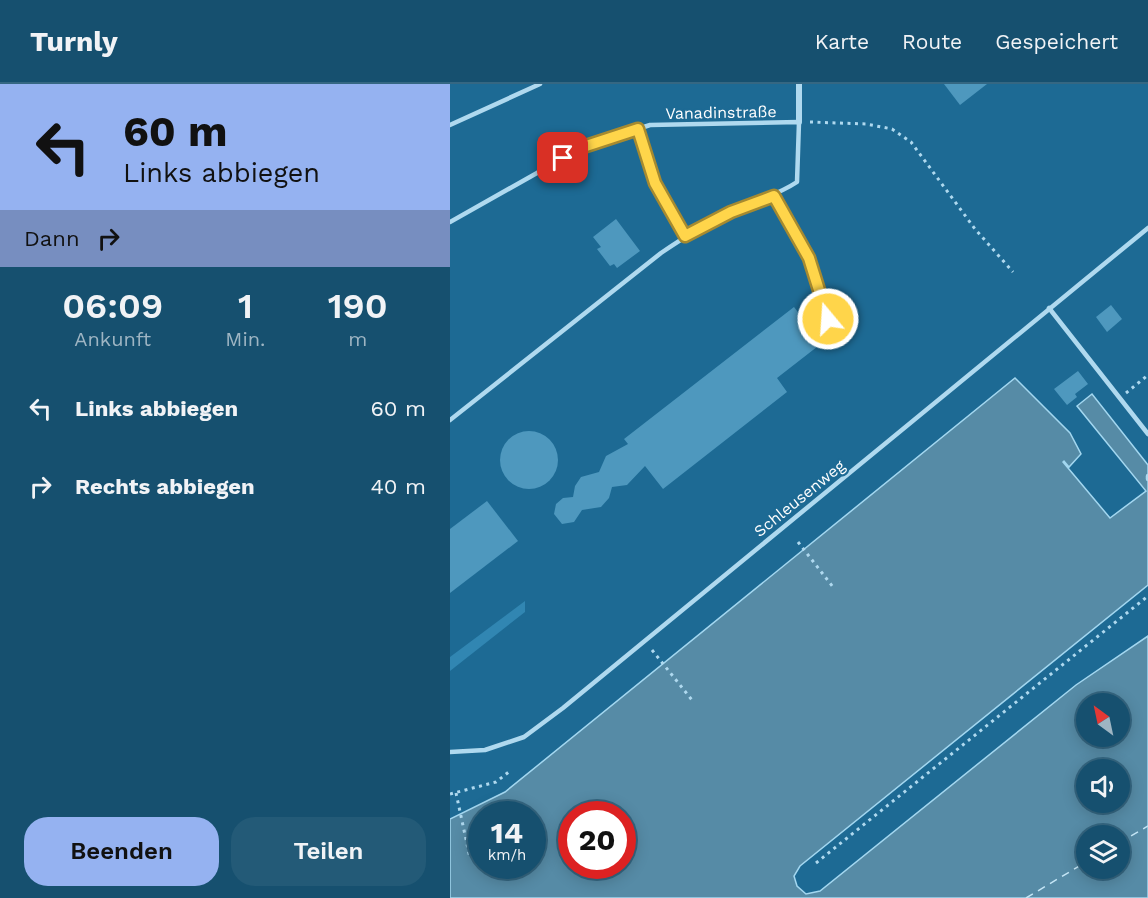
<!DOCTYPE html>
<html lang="de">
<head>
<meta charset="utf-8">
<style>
  :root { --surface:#16506f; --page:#235a77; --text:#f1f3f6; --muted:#9eb5c3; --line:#356782; --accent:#95b2f1 }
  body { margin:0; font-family:"Work Sans",sans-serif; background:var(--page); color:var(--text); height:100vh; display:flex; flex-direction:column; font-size:22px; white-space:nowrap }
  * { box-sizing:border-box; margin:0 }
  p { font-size:20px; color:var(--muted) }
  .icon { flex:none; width:33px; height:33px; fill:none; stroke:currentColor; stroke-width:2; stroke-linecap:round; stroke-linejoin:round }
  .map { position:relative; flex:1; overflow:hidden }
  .details { display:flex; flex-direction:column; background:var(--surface); width:450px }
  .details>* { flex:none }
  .top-card { background:#95b2f1; color:#111; overflow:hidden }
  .needle { width:39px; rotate:327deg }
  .tools { position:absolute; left:626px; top:609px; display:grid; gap:12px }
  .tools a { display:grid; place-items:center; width:54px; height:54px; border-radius:50%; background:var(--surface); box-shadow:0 3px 15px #0003,0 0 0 2px var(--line); font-size:30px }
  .speed { position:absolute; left:18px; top:717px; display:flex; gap:12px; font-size:30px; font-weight:700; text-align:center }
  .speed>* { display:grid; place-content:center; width:78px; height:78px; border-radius:50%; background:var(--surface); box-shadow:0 3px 15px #0003,0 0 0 2px var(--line); line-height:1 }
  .speed small { font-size:15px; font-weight:400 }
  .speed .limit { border:9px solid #d22; background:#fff; color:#111 }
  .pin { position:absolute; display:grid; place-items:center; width:51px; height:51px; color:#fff; margin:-26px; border-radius:12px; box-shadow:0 3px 9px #0006 }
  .me { position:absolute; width:66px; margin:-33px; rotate:342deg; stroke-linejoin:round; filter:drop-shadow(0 0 4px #0008) }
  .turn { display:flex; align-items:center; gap:21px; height:126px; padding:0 24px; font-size:27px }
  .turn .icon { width:78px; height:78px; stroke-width:2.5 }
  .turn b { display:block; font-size:42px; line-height:51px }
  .then { display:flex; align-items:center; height:57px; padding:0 24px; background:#0003; gap:12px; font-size:22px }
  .eta { display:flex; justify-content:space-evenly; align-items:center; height:102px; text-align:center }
  .eta b { font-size:36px; font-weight:600; line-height:42px }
  .primary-button { display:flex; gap:12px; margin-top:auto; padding:12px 24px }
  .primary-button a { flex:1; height:69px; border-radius:24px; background:var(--accent); color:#111; font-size:24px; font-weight:600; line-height:69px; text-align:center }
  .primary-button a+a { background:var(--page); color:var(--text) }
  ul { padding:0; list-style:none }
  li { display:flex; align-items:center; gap:18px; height:78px; padding:0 24px }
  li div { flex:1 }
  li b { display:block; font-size:22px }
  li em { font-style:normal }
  header { display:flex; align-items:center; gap:36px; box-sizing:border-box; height:84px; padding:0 30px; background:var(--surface); border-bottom:2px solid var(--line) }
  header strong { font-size:28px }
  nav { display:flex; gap:33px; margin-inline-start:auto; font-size:21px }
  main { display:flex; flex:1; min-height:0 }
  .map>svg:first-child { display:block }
  .green { fill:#3186b2 }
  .water { fill:#568ba6; stroke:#a3d7f0; stroke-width:1.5; fill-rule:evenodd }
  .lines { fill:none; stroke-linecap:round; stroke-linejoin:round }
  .ferry { stroke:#c5e6f6; stroke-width:1.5; stroke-dasharray:8 6; stroke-linecap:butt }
  .building { fill:#4e98be }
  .path { stroke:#afd9ef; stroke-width:3; stroke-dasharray:3 4.5; stroke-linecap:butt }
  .service { stroke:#afd9ef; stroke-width:4.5 }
  .minor { stroke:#afd9ef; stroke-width:6 }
  .route-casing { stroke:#a68a30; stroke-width:15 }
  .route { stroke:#ffd54a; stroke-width:10 }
  .labels { text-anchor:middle; stroke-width:4.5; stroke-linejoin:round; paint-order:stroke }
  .street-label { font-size:16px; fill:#fff; stroke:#1d6a94 }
</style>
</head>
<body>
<header>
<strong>Turnly</strong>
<nav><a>Karte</a><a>Route</a><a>Gespeichert</a></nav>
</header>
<main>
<section class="details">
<div class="top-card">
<div class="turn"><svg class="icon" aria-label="left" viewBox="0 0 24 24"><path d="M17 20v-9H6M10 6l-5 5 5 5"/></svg><div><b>60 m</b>Links abbiegen</div></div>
<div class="then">Dann<svg class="icon" aria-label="right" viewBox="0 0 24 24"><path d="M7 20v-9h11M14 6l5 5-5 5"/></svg></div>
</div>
<div class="eta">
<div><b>06:09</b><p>Ankunft</p></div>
<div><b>1</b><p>Min.</p></div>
<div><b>190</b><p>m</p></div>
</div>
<ul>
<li><svg class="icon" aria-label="left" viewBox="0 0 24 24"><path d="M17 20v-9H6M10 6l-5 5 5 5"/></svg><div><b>Links abbiegen</b></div><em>60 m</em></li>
<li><svg class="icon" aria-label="right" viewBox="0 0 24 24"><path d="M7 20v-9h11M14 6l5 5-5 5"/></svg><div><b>Rechts abbiegen</b></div><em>40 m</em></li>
</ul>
<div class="primary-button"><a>Beenden</a><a>Teilen</a></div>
</section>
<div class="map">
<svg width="698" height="814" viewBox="0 0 698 814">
  <rect width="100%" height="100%" fill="#1d6a94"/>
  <!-- green -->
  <path class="green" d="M 75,517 L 75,528 L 0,587 L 0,573 Z"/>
  <!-- water -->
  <path class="water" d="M 565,294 L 620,349 L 631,370 L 619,383 L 614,377 L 613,378 L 660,434 L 696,407 L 627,322 L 642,310 L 698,381 L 698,501 L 350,782 L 344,792 L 347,802 L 356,810 L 370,807 L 626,601 L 698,552 L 698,814 L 0,814 L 0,735 L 55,708 ZM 636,620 L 669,620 L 669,652 L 636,652 ZM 636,686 L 669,686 L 669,718 L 636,718 ZM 32,730 L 82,730 L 82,782 L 32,782 ZM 122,730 L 172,730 L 172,782 L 122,782 ZM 636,752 L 669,752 L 669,784 L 636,784 Z"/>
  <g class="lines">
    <!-- ferry -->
    <g class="ferry">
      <path d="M 669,759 L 698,742"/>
      <path d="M 576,814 L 636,778"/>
    </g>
  </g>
  <!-- building -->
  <g class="building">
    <path d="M 494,0 L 537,0 L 510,21 Z"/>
    <path d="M 166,135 L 190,167 L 167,184 L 164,180 L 160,182 L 147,165 L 151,163 L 143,153 Z"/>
    <path d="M 661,221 L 672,235 L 657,248 L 646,233 Z"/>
    <path d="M 344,223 L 372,259 L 327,294 L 337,308 L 213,405 L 195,382 L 177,401 L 162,403 L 159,414 L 151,423 L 132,426 L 124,438 L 112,440 L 104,430 L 106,420 L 113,414 L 123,413 L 125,402 L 131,393 L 149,388 L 156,372 L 178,360 L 174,355 Z"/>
    <path d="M 628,287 L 638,300 L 625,310 L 627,313 L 617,321 L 604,305 Z"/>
    <circle cx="79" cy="376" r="29"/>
    <path d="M 37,417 L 68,457 L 0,509 L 0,445 Z"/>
  </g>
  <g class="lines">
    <!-- path -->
    <g class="path">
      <path d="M 360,38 L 416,40 L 442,45 L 461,58 L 525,145 L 563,188"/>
      <path d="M 676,309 L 698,291"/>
      <path d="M 348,458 L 383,503"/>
      <path d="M 202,566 L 242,616"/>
      <path d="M 6,709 L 20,774"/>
      <path d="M 0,710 L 46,698 L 60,687"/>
      <path d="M 366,779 L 698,512"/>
    </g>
    <!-- service -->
    <g class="service">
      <path d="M 0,41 L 90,0"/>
      <path d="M 188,45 L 205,99 L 235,152"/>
      <path d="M 324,112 L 359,174 L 378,235"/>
      <path d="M 0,138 L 133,63 L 200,41 L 349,38 L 347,98 C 326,112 302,118 279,129 C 255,140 233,154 211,169 L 0,336"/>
      <path d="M 599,224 L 698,350"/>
      <path d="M 698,392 L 698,395"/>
      <path d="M 0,668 L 35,666 L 74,653 L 113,624 L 698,144"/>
    </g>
    <!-- minor -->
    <path class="minor" d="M 349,0 L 349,38"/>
  </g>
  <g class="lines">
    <defs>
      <path id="route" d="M 113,74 L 133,63 L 188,45 L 205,99 L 235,152 L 281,128 L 324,112 L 359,174 L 378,235"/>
    </defs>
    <!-- route casing -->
    <use href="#route" class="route-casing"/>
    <!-- route -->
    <use href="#route" class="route"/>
  </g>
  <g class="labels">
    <!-- street labels -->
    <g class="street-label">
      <text transform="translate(271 28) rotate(-1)" y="6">Vanadinstraße</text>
      <text transform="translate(349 414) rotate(-39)" y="6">Schleusenweg</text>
    </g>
  </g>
</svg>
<div class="tools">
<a><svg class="needle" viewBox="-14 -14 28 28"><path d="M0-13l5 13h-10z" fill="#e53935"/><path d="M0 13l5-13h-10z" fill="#9eb5c3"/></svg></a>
<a><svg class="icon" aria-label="sound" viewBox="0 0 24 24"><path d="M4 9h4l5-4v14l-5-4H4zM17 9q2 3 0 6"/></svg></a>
<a><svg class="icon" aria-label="layers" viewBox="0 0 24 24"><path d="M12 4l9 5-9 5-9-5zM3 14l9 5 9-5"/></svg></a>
</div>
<div class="speed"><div>14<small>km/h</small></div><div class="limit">20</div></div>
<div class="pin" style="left:113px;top:74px;background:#d93025"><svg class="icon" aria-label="arrive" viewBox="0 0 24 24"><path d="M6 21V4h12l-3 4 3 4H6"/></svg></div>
<svg class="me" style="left:378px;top:235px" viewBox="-20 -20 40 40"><circle r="17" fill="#ffd54a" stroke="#fff" stroke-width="3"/><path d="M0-11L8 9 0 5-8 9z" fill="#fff"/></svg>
</div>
</main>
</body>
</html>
